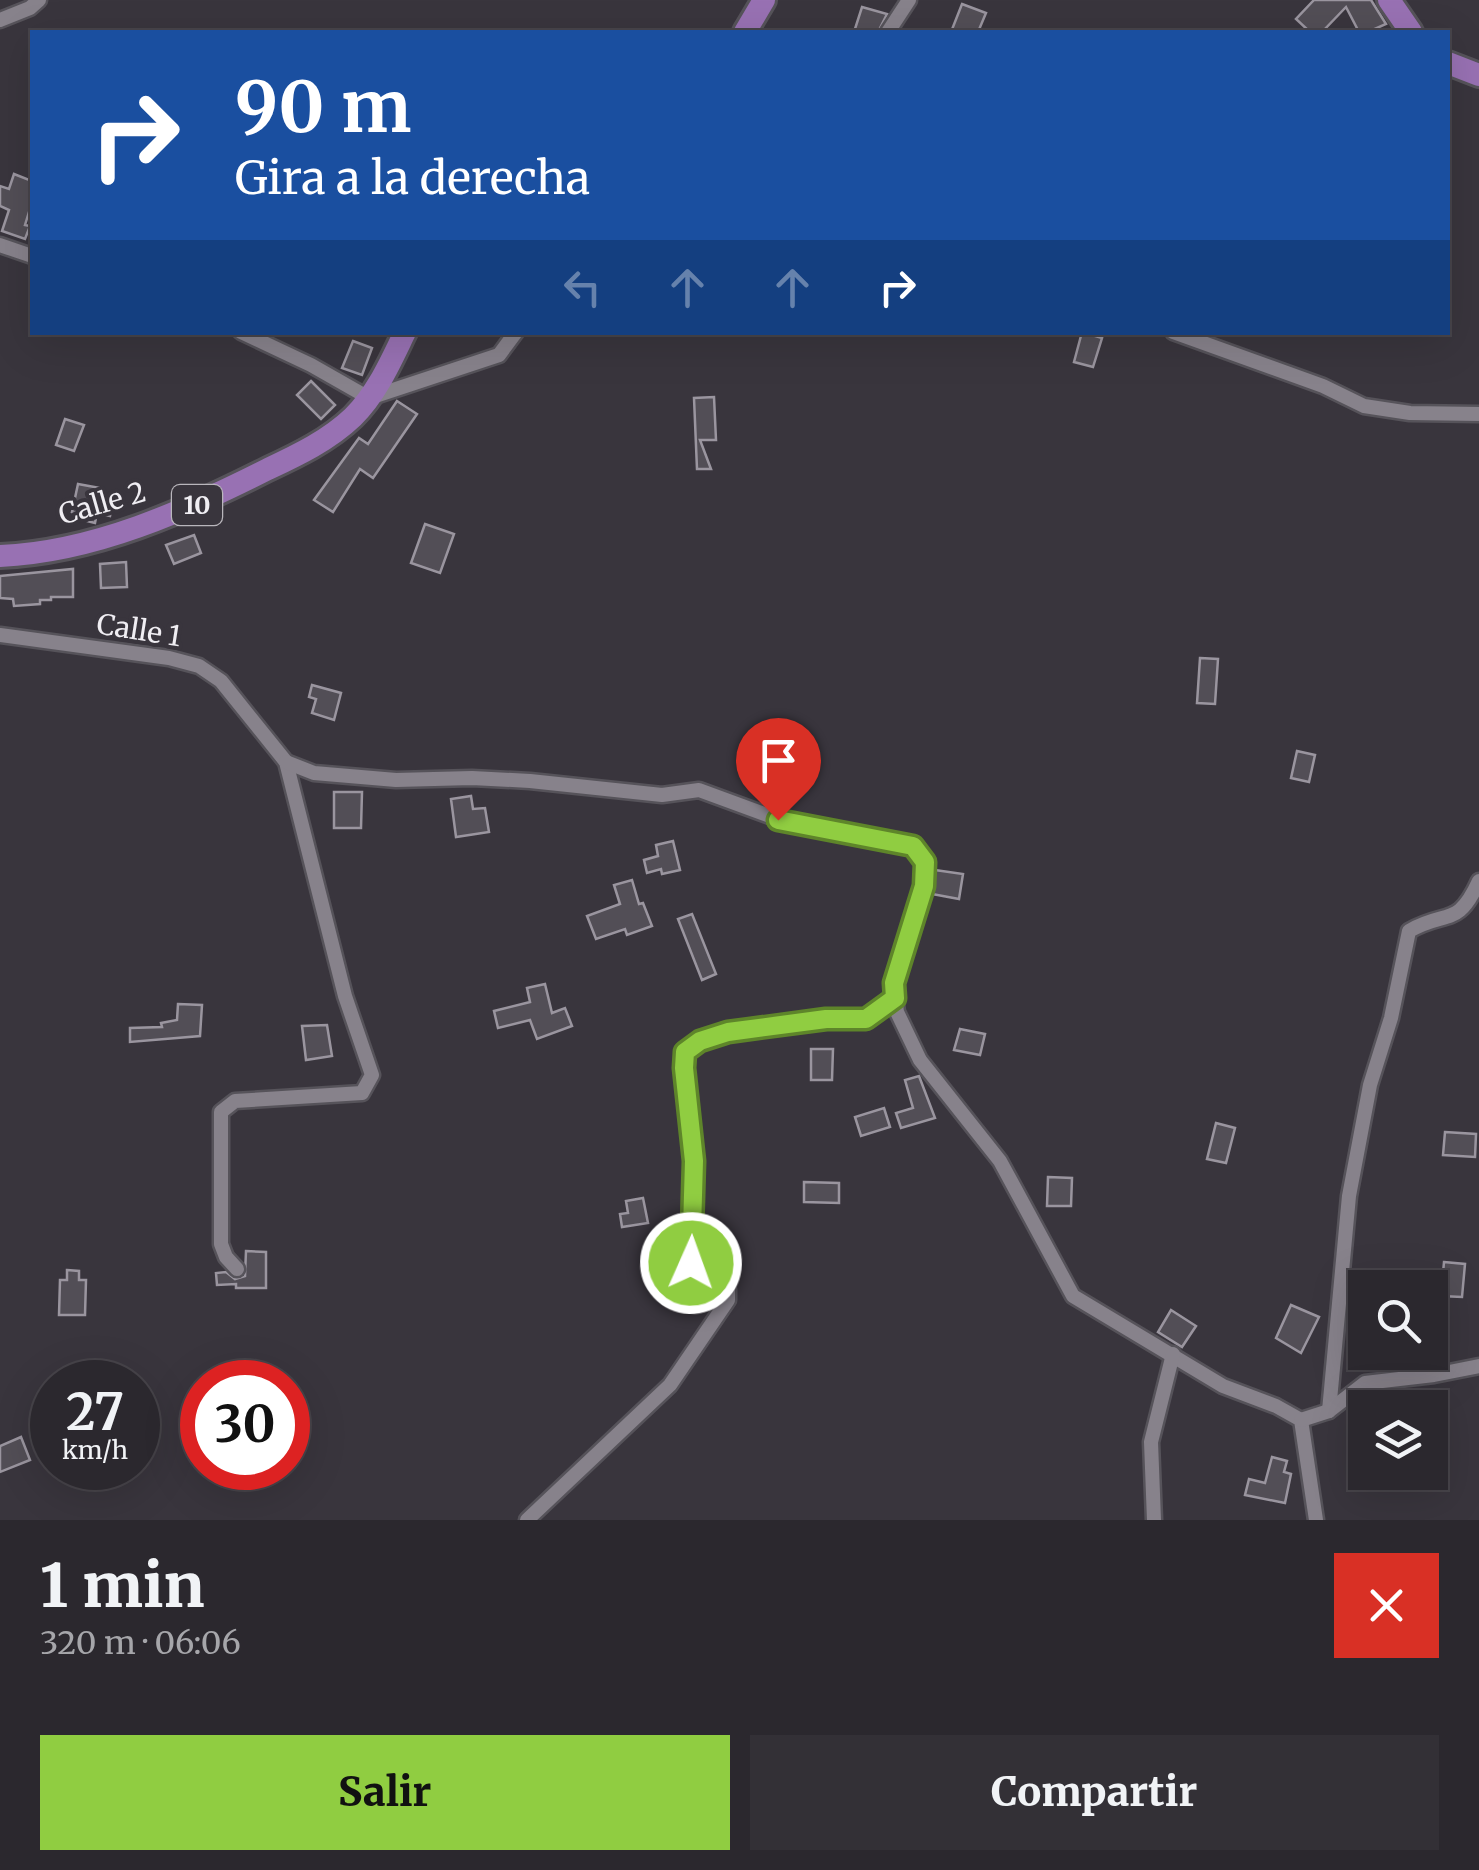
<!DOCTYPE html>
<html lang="es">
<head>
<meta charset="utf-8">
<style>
  :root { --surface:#2b282e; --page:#333036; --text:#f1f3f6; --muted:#a6a6aa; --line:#47444a; --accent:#90cd41 }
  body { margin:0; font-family:Merriweather,serif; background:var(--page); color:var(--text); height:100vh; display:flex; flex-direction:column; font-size:38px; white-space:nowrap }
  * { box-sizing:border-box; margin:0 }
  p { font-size:32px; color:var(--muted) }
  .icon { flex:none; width:55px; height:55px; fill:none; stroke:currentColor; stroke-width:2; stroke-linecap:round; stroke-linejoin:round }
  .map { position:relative; height:1520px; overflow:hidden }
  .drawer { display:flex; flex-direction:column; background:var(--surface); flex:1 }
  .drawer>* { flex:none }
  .top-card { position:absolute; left:30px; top:30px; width:1420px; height:305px; border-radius:0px; box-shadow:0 10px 40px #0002,0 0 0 2px var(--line); background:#1a4fa0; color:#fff; overflow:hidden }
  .controls { position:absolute; left:1348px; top:1270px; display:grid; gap:20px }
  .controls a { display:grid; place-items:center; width:100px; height:100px; border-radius:0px; background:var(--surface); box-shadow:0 10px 40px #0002,0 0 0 2px var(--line); font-size:50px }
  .speed { position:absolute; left:30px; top:1360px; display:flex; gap:20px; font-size:50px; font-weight:700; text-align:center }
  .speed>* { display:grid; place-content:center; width:130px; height:130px; border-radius:50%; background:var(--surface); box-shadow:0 10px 40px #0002,0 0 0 2px var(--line); line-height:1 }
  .speed small { font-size:25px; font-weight:400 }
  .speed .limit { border:15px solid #d22; background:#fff; color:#111 }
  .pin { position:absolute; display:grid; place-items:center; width:85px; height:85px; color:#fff; margin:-102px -42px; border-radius:50% 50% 50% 0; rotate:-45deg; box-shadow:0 0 10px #0007 }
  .pin .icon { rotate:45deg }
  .me { position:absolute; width:110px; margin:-55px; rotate:2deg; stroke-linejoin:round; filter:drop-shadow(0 0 8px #0008) }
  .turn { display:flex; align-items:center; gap:35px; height:210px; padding:0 40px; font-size:45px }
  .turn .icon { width:130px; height:130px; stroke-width:2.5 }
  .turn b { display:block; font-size:70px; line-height:85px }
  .lanes { display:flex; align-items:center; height:95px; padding:0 40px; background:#0003; justify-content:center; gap:50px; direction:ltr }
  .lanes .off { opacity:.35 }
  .round { display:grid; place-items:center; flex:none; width:105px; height:105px; border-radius:0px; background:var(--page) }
  .overview { display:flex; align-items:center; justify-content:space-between; height:170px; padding:0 40px }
  h1 { font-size:60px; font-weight:800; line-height:75px }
  .action { display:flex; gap:20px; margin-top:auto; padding:20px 40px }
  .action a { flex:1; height:115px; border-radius:0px; background:var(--accent); color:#111; font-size:40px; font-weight:800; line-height:115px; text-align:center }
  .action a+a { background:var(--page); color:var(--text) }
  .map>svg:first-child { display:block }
  .building { fill:#524e56; stroke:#9a959f; stroke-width:2.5 }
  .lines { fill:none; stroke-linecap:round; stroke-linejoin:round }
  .minor-casing { stroke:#56535a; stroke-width:19 }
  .primary-casing { stroke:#56535a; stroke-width:28 }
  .minor { stroke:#87828b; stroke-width:14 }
  .primary { stroke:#9871b3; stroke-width:22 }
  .route-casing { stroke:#5e852a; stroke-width:25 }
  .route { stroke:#90cd41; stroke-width:18 }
  .labels { text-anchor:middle; stroke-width:8; stroke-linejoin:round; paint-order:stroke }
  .shield { fill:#39353d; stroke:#b9b6bc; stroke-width:2.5 }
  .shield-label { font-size:25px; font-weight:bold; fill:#f0eef3 }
  .street-label { font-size:28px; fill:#f0eef3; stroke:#39353d }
</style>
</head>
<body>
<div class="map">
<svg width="1479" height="1520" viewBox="0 0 1479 1520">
  <rect width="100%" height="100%" fill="#39353d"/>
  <!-- building -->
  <g class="building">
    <path d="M 1314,0 L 1371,0 L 1386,24 L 1368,32 L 1359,32 L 1346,7 L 1322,32 L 1310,32 L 1296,19 Z"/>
    <path d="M 962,4 L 986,13 L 978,32 L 951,32 Z"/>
    <path d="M 862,7 L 887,14 L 878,32 L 854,32 Z"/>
    <path d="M 14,174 L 32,181 L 32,202 L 25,225 L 30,226 L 25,239 L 2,231 L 9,210 L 0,206 L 0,186 L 9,189 Z"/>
    <path d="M 1082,332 L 1102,338 L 1093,367 L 1074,362 Z"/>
    <path d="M 353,341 L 372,348 L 362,375 L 342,368 Z"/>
    <path d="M 311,381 L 335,405 L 321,419 L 297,395 Z"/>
    <path d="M 714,397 L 716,440 L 700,440 L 711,469 L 697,469 L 694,398 Z"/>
    <path d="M 397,401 L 417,414 L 373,478 L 360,469 L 333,512 L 314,500 L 359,438 L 368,444 Z"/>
    <path d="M 65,419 L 84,425 L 74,451 L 56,445 Z"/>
    <path d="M 78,484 L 100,488 L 99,494 L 114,497 L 110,516 L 97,513 L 95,523 L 83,520 L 84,515 L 72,512 Z"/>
    <path d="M 425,524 L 454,534 L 440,573 L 411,563 Z"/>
    <path d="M 194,535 L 201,553 L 174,564 L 166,545 Z"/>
    <path d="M 126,562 L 127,587 L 101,588 L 100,564 Z"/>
    <path d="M 73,569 L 73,597 L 51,597 L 51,600 L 40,600 L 40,604 L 14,606 L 13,599 L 0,598 L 0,576 Z"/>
    <path d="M 1200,658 L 1218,659 L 1215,704 L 1197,703 Z"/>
    <path d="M 312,685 L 341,693 L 334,720 L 312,713 L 316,699 L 309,697 Z"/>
    <path d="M 1297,751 L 1315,755 L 1309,782 L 1291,778 Z"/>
    <path d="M 334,792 L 362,792 L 361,828 L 334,828 Z"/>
    <path d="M 471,796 L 473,809 L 485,808 L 489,832 L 456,837 L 451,799 Z"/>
    <path d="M 673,841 L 680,870 L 662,874 L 661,869 L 647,873 L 644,860 L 658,856 L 656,845 Z"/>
    <path d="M 935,870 L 963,874 L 959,899 L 932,894 Z"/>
    <path d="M 632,880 L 639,904 L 643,903 L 652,926 L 627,935 L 625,929 L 596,939 L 587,916 L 620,904 L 614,885 Z"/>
    <path d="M 692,914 L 716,974 L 702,980 L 678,919 Z"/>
    <path d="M 545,984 L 552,1013 L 565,1008 L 572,1026 L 537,1039 L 530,1020 L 498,1028 L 494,1011 L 530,1002 L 527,988 Z"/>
    <path d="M 178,1004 L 202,1005 L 200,1036 L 130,1042 L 130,1028 L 162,1027 L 161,1023 L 177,1020 Z"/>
    <path d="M 327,1025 L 332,1056 L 306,1060 L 302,1026 Z"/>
    <path d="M 960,1029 L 985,1034 L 980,1055 L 954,1050 Z"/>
    <path d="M 811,1049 L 833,1049 L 832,1080 L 811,1080 Z"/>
    <path d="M 919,1076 L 935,1118 L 901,1128 L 896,1113 L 913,1108 L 905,1080 Z"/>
    <path d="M 884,1108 L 890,1127 L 861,1136 L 855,1117 Z"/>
    <path d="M 1216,1123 L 1235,1128 L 1226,1163 L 1207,1159 Z"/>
    <path d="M 1445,1132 L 1476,1134 L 1475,1157 L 1443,1155 Z"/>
    <path d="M 1048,1177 L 1072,1178 L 1071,1206 L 1047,1206 Z"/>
    <path d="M 804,1182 L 839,1183 L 839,1203 L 804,1202 Z"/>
    <path d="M 643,1198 L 648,1223 L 622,1227 L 620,1214 L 628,1213 L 626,1201 Z"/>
    <path d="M 246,1251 L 266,1252 L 266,1288 L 236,1288 L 236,1284 L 217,1285 L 216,1273 L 226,1272 L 235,1279 L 245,1276 Z"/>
    <path d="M 1444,1262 L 1465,1264 L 1462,1297 L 1441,1296 Z"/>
    <path d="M 67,1270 L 79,1271 L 79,1280 L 86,1280 L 85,1315 L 59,1315 L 60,1280 L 67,1280 Z"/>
    <path d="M 1291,1305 L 1319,1317 L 1301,1353 L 1276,1338 Z"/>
    <path d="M 1171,1310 L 1196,1326 L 1182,1347 L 1158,1332 Z"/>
    <path d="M 21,1437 L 30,1460 L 0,1472 L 0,1446 Z"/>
    <path d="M 1272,1457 L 1287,1461 L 1284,1472 L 1291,1474 L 1285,1503 L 1245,1495 L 1249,1479 L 1265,1483 Z"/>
  </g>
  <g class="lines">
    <defs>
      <g id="minor">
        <path d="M 0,20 L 30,8 L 39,0"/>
        <path d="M 888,32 L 909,0"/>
        <path d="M 0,245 L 32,256"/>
        <path d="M 241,332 L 311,365 L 369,398 L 499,355 L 516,332"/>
        <path d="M 1173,332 L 1323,386 L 1364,406 L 1410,413 L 1479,414"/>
        <path d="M 0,635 L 169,658 L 199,666 L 221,681 L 286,762 L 345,996 L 372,1075 L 362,1093 L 235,1101 L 221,1112 L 221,1244 L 226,1257 L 237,1269"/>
        <path d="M 286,762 L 314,773 L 396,780 L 472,778 L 530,781 L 662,795 L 699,790 L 778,819 L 913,846 L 925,862 L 924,886 L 893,983 L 897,1012 L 920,1060 L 1000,1161 L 1073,1296 L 1223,1386 L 1276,1406 L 1301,1420 L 1316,1520"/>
        <path d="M 1329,1411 L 1349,1196 L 1370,1085 L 1391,1018 L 1409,931 C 1447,909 1457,929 1479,881"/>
        <path d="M 1301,1420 L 1329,1411 L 1365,1383 L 1434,1375 L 1479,1366"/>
        <path d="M 527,1520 L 670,1385 L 728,1300 L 728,1289 L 719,1284 L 697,1283 L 691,1263 L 693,1161 L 685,1052 L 700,1041 L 728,1032 L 827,1019 L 866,1019 L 895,999"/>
        <path d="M 1154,1520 L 1151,1442 L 1173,1354"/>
      </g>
      <g id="primary">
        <path d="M 1389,0 L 1411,32"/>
        <path d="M 745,32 L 764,0"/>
        <path d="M 1448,63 L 1479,75"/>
        <path d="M 0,556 C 94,552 185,511 268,469 C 298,455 329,440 353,417 C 377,393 390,363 405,332"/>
      </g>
    </defs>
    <!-- minor casing -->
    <use href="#minor" class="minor-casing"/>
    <!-- primary casing -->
    <use href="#primary" class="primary-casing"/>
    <!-- minor -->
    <use href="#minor" class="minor"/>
    <!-- primary -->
    <use href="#primary" class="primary"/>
  </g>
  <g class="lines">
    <defs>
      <path id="route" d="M 691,1263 L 694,1161 L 684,1068 L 685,1052 L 700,1041 L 728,1032 L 826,1019 L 866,1019 L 895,998 L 894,983 L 924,886 L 925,862 L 913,846 L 778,820"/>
    </defs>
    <!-- route casing -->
    <use href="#route" class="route-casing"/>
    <!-- route -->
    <use href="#route" class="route"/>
  </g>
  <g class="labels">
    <!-- shield labels -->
    <rect class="shield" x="172" y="485" width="50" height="40" rx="8"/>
    <g class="shield-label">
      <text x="197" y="514">10</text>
    </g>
    <!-- street labels -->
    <g class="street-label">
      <text transform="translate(102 503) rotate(-16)" y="10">Calle 2</text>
      <text transform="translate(139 630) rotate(9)" y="10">Calle 1</text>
    </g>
  </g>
</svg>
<div class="controls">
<a><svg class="icon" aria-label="search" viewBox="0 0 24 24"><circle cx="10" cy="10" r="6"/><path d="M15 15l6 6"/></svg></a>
<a><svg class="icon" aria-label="layers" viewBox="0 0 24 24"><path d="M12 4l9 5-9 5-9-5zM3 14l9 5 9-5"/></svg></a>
</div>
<div class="speed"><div>27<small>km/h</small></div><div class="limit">30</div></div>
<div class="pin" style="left:778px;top:820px;background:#d93025"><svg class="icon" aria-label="arrive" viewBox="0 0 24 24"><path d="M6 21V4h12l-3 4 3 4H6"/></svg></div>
<svg class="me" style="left:691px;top:1263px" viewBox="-20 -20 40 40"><circle r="17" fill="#90cd41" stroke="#fff" stroke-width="3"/><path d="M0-11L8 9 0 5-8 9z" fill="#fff"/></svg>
<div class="top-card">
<div class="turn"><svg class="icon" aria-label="right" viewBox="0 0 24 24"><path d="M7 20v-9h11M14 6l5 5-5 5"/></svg><div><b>90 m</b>Gira a la derecha</div></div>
<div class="lanes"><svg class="icon off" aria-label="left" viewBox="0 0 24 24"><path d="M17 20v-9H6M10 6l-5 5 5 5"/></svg><svg class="icon off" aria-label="ahead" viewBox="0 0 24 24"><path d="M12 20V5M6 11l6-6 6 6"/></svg><svg class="icon off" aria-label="ahead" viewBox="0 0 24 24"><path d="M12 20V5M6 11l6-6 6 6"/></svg><svg class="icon" aria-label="right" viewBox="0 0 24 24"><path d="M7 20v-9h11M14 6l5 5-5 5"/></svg></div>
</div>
</div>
<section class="drawer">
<div class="overview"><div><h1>1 min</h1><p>320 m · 06:06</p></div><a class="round" style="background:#d93025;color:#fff"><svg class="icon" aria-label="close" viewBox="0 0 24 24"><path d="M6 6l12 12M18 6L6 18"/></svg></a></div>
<div class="action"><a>Salir</a><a>Compartir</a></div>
</section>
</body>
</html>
